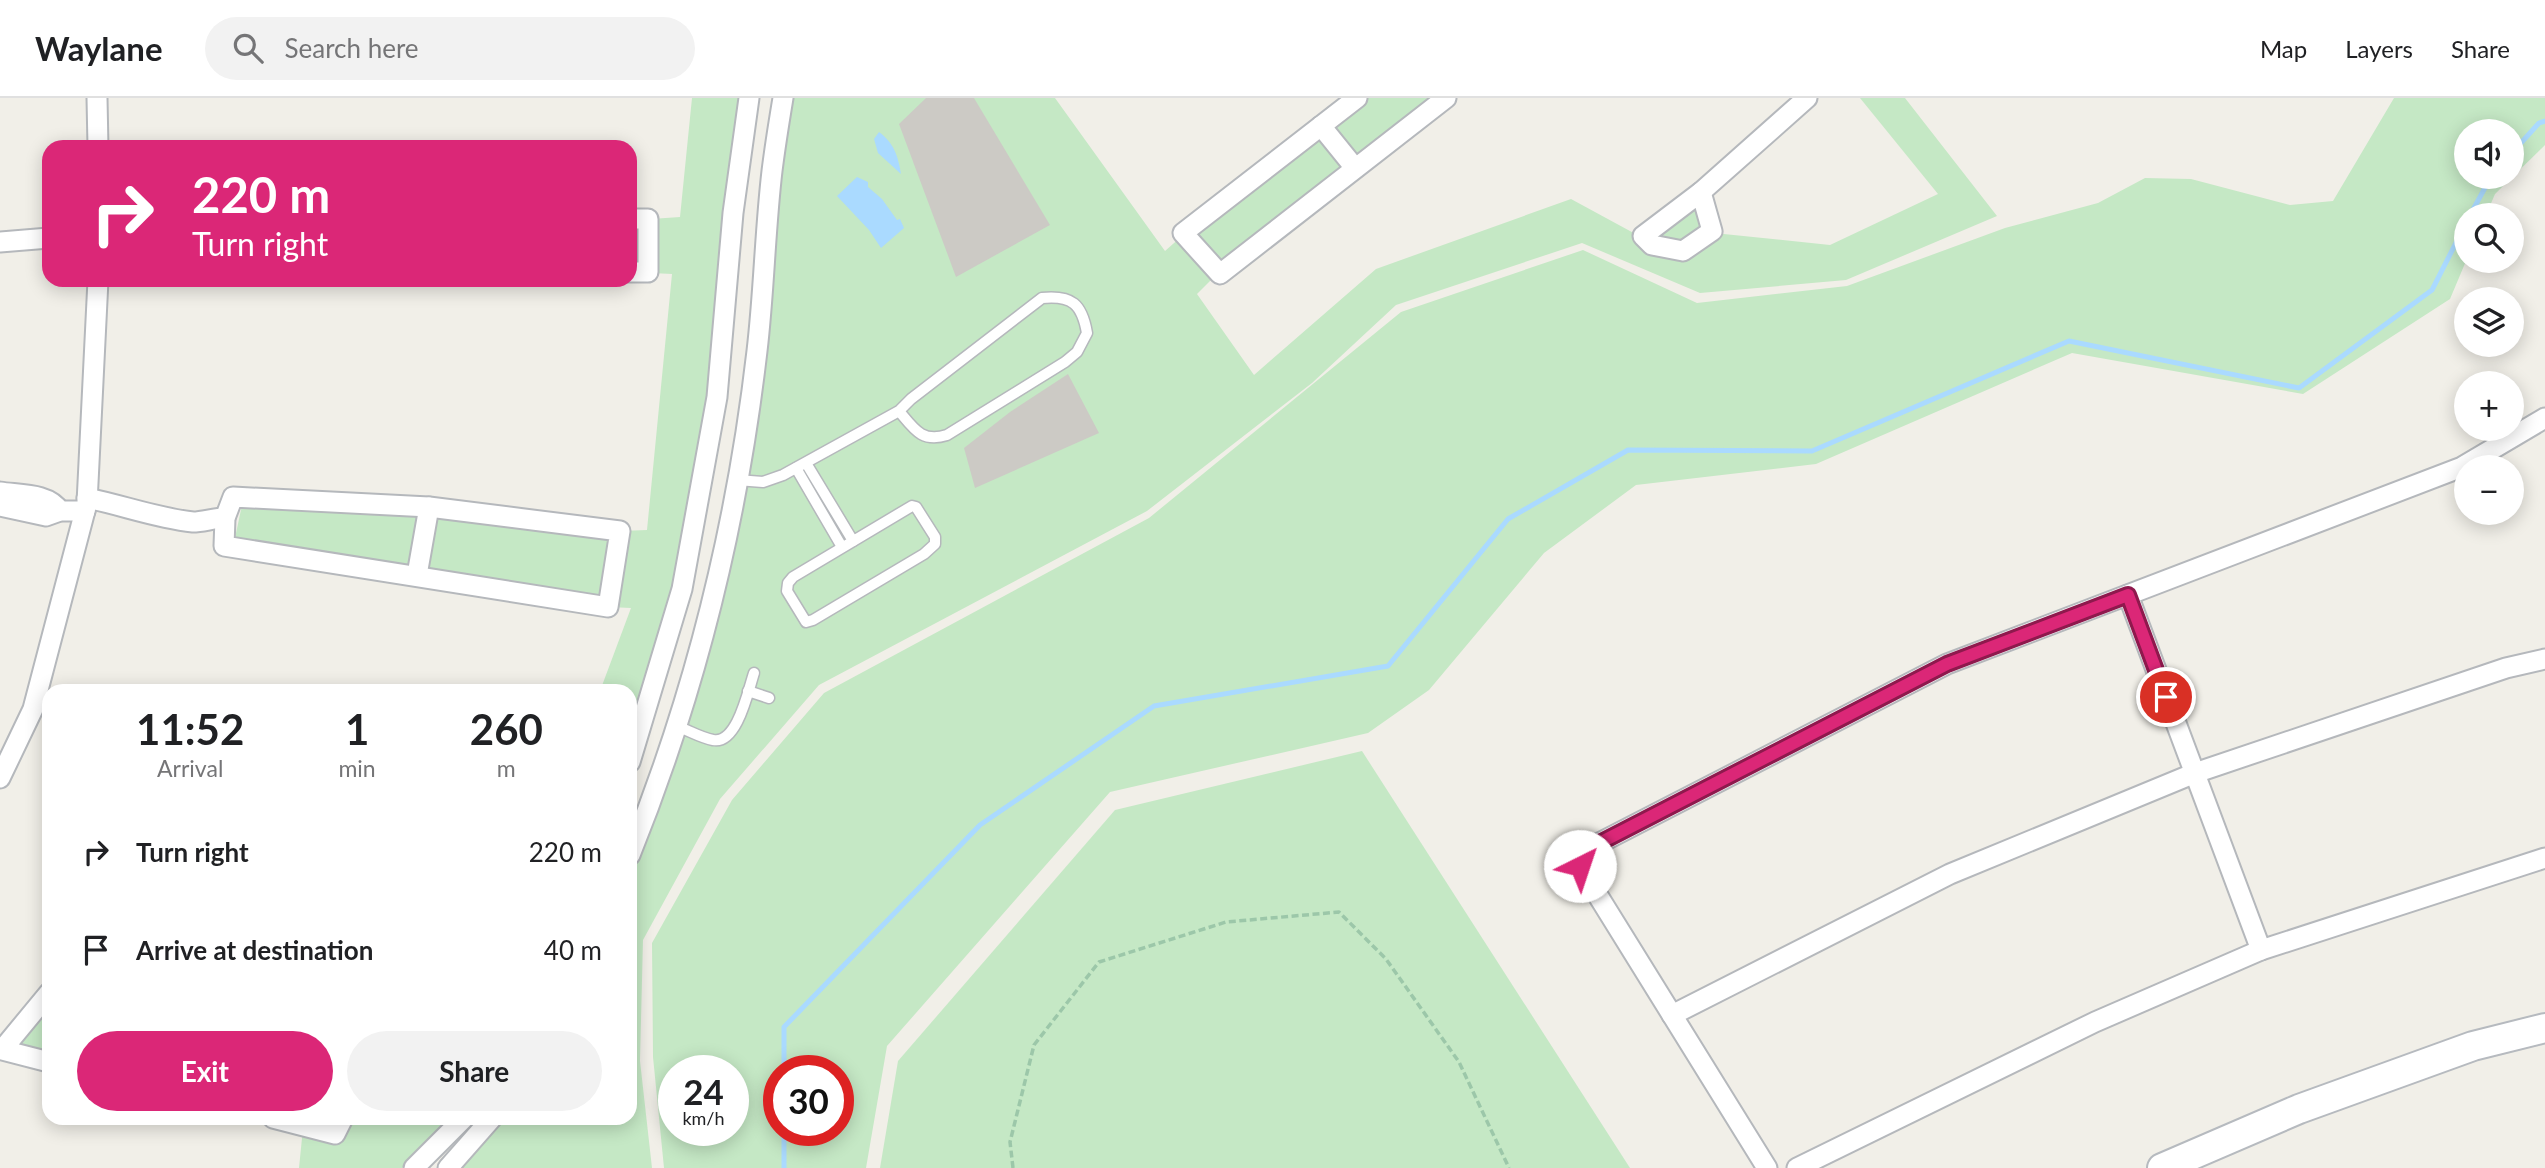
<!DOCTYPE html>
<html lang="en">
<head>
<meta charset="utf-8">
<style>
  :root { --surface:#fff; --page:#f2f2f2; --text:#202124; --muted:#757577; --line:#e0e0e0; --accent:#db2777 }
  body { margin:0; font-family:Lato,sans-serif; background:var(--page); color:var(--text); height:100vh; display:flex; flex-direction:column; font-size:26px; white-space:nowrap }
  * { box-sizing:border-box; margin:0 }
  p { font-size:23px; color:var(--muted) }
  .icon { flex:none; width:38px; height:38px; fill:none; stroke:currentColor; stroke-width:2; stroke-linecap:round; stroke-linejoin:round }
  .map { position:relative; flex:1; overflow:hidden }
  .side { position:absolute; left:42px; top:586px; width:595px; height:441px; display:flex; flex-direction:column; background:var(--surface); border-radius:21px; box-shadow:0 4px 18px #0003 }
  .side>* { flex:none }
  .top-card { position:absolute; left:42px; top:42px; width:595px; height:147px; border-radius:21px; box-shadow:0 4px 18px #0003; background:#db2777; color:#fff; overflow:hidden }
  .buttons { position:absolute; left:2454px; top:21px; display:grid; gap:14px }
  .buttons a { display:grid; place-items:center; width:70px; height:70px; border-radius:50%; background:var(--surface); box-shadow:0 4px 18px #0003; font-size:35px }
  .speed { position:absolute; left:658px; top:957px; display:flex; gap:14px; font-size:35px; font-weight:700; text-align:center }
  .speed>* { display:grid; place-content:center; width:91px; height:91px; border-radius:50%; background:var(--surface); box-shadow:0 4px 18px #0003; line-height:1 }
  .speed small { font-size:18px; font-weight:400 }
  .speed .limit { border:10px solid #d22; background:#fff; color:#111 }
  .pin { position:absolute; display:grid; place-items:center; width:60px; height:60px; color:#fff; margin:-30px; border:4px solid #fff; border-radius:50%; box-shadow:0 2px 7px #0007 }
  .me { position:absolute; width:77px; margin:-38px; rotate:41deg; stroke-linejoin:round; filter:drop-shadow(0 0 5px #0008) }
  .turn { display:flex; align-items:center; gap:24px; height:147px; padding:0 35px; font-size:32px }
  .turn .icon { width:91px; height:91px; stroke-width:2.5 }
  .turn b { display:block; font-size:49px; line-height:60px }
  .eta { display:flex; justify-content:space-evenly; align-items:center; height:119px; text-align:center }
  .eta b { font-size:42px; font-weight:700; line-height:49px }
  .action { display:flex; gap:14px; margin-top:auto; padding:14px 35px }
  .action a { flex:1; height:80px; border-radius:42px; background:var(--accent); color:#fff; font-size:28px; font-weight:700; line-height:80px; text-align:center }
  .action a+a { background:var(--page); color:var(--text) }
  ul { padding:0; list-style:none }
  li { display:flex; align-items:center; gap:21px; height:98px; padding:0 35px }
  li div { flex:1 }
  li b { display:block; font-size:26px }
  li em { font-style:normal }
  header { display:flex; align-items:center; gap:42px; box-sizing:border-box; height:98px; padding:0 35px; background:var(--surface); border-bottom:2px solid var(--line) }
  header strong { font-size:33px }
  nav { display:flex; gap:38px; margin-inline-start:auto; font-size:24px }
  .search { width:490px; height:63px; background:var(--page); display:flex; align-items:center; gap:18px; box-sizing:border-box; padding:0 24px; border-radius:38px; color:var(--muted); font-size:26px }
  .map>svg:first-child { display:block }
  .green { fill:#c5e8c5; fill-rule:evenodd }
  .water { fill:#aadaff }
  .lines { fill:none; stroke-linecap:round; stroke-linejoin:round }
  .stream { stroke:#aadaff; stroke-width:5 }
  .building { fill:#cccac5 }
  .lane-casing { stroke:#b5b8bc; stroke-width:13 }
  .street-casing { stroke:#b5b8bc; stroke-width:23 }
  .secondary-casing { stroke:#b6babf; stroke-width:32 }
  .path { stroke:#9cc7a9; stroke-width:3.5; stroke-dasharray:7 3.5; stroke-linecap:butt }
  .lane { stroke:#fff; stroke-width:10 }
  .street { stroke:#fff; stroke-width:19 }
  .secondary { stroke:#fff; stroke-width:28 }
  .route-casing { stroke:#8e194d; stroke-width:18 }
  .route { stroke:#db2777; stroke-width:12 }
</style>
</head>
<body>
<header>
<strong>Waylane</strong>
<div class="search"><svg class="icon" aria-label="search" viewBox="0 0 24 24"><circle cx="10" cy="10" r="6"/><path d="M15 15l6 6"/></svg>Search here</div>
<nav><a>Map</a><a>Layers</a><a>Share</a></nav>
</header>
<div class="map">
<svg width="2545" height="1070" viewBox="0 0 2545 1070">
  <rect width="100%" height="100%" fill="#f1efe8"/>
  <!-- green -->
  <g class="green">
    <path d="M 692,0 L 746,0 L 713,298 L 678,490 L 630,645 L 630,593 L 600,593 L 631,510 L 609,509 L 621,433 L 647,432 L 672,176 L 652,175 L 651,121 L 680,119 Z"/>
    <path d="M 785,0 L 1055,0 L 1165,153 L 1182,138 L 1215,178 L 1197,196 L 1254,277 L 1376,171 L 1571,101 L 1641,139 L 1683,155 L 1714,135 L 1830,147 L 1938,96 L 1860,0 L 1905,0 L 1997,118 L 1846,182 L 1700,195 L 1582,145 L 1396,207 L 1312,285 L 1147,413 L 819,587 L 720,701 L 643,842 L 640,963 L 652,1070 L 453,1070 L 498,1020 L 630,1020 L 630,761 L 723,471 Z"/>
    <path d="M 1366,0 L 1435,0 L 1356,61 L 1328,29 Z"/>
    <path d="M 2394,0 L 2545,0 L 2545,47 L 2495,96 L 2486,117 L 2466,117 L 2466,163 L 2450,201 L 2303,296 L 2072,255 L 1816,366 L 1636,387 L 1544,455 L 1429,592 L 1368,635 L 1110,694 L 887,948 L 866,1070 L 664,1070 L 653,959 L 652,845 L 732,702 L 824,595 L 1149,420 L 1401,214 L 1583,152 L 1697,205 L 1847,188 L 2005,130 L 2098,105 L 2145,80 L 2191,81 L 2290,107 L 2333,103 ZM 2466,33 L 2511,33 L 2511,79 L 2466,79 ZM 733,973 L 733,1032 L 674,1032 L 674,973 ZM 838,973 L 838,1032 L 779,1032 L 779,973 Z"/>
    <path d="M 1319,36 L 1346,69 L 1220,169 L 1190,136 Z"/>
    <path d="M 1699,99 L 1708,130 L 1684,149 L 1647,138 Z"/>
    <path d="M 242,407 L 417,417 L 410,467 L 235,440 Z"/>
    <path d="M 437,419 L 609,441 L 600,501 L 425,474 Z"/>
    <path d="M 1362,653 L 1630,1070 L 880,1070 L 898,963 L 1115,712 Z"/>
    <path d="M 49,903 L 49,960 L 10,950 Z"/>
    <path d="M 345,1020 L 456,1020 L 402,1070 L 299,1070 L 303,1030 L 337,1038 Z"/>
  </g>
  <!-- water -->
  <g class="water">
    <path d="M 879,34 C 894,45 898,58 901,76 L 878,55 L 874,41 Z"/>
    <path d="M 857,79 L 868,84 L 868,89 L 882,101 L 897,122 L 900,121 L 904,130 L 881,150 L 869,132 L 837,98 Z"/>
  </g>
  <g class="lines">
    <!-- stream -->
    <g class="stream">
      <path d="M 2511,56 L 2539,25 L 2545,23"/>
      <path d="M 2470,117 L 2491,79"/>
      <path d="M 784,973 L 784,929 L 980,727 L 1154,608 L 1388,568 L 1508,421 L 1628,352 L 1812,353 L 2069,243 L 2299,290 L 2432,192 L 2466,125"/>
      <path d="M 784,1032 L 784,1070"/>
    </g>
  </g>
  <!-- building -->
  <g class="building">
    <path d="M 926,0 L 974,0 L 1050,127 L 956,179 L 899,26 Z"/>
    <path d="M 1068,276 L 1099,335 L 975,390 L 964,350 L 1010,314 Z"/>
  </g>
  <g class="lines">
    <defs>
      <g id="lane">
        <path d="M 806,365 L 853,443"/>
        <path d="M 796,370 L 842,449"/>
        <path d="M 737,382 L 763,384 L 783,377 L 899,313 L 911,301 L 1042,200 C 1072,197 1082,206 1087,235 L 1077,254 L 1065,264 L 947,337 C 922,345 914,331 899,313"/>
        <path d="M 912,408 L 916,409 L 935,439 L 935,446 L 924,456 L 813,522 L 806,524 L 787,493 L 788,485 L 793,479 Z"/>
        <path d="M 748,593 L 769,600"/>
        <path d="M 676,628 C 688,632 701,640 713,642 C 737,647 748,593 754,575"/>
      </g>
      <g id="street">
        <path d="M 97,0 L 98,49"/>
        <path d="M 1357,0 L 1183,135 L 1220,176 L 1446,0"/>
        <path d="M 1321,28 L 1355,70"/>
        <path d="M 1701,94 L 1712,133 L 1683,153 L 1652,147 L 1643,138 Z"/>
        <path d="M 1701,94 L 1807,0"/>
        <path d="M 630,121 L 648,121 L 648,174 L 630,174"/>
        <path d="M 0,144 L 49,140"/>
        <path d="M 0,394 C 20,397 49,395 60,413"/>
        <path d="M 233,399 L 429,409 L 620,433 L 608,509 L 224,448 L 225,420 Z"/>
        <path d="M 87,400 C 122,407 156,420 193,424 C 203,424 214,420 225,420"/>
        <path d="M 0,408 L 46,418 L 60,413 L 85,413"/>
        <path d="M 417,477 L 429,409"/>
        <path d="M 2128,497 L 2261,852"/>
        <path d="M 630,664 L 682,491 L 717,299 L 733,115 L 749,0"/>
        <path d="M 0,680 L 33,611 L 87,405 L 98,182"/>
        <path d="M 630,757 C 695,596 737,426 757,253 C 764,194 765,133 772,73 C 775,49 779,24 783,0"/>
        <path d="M 49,895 L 2,952 L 49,964"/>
        <path d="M 1672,917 L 1950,776 L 2195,675 L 2506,570 L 2545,561"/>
        <path d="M 273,1020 L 335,1036 L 343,1020"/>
        <path d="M 414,1070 L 464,1020"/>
        <path d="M 448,1070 L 492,1020"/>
        <path d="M 1767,1070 L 1579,767 L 1578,759 L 1582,754 L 1947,566 L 2462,369 L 2545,320"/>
        <path d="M 1797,1070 L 2095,924 L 2261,852 L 2545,760"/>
      </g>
      <path id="secondary" d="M 2162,1070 L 2299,1011 L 2473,948 L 2545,930"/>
    </defs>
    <!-- lane casing -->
    <use href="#lane" class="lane-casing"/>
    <!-- street casing -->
    <use href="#street" class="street-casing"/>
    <!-- secondary casing -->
    <use href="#secondary" class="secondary-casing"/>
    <!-- path -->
    <path class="path" d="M 1013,1070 L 1010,1044 L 1034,947 L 1099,864 L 1226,824 L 1339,814 L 1386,861 L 1459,964 L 1509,1070"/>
    <!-- lane -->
    <use href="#lane" class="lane"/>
    <!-- street -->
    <use href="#street" class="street"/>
    <!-- secondary -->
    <use href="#secondary" class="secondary"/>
  </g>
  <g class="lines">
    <defs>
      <path id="route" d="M 1580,768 L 1578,760 L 1582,754 L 1947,566 L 2128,497 L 2166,599"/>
    </defs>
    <!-- route casing -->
    <use href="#route" class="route-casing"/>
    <!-- route -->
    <use href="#route" class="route"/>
  </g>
</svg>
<div class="buttons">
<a><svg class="icon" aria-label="sound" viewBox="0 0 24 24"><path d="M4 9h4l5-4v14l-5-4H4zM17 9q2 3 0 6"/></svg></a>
<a><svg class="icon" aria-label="search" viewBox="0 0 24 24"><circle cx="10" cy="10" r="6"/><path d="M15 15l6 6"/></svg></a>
<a><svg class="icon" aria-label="layers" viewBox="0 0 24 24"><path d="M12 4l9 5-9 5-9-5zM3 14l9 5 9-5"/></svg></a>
<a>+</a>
<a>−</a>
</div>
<div class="speed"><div>24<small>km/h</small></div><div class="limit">30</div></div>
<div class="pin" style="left:2166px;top:599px;background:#d93025"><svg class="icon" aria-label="arrive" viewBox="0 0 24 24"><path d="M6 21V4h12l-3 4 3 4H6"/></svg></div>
<svg class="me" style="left:1580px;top:768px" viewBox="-20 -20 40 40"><circle r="19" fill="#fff"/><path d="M0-13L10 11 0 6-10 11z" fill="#db2777"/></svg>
<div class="top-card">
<div class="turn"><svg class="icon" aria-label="right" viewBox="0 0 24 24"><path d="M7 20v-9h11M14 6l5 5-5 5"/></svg><div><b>220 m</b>Turn right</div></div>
</div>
<section class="side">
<div class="eta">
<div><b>11:52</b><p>Arrival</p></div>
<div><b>1</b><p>min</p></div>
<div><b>260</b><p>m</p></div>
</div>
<ul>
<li><svg class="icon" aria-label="right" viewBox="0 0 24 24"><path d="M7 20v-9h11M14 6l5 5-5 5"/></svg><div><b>Turn right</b></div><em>220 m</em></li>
<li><svg class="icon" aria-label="arrive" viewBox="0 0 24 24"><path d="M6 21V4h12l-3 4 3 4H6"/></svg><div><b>Arrive at destination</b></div><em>40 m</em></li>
</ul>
<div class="action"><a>Exit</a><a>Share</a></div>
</section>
</div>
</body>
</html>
